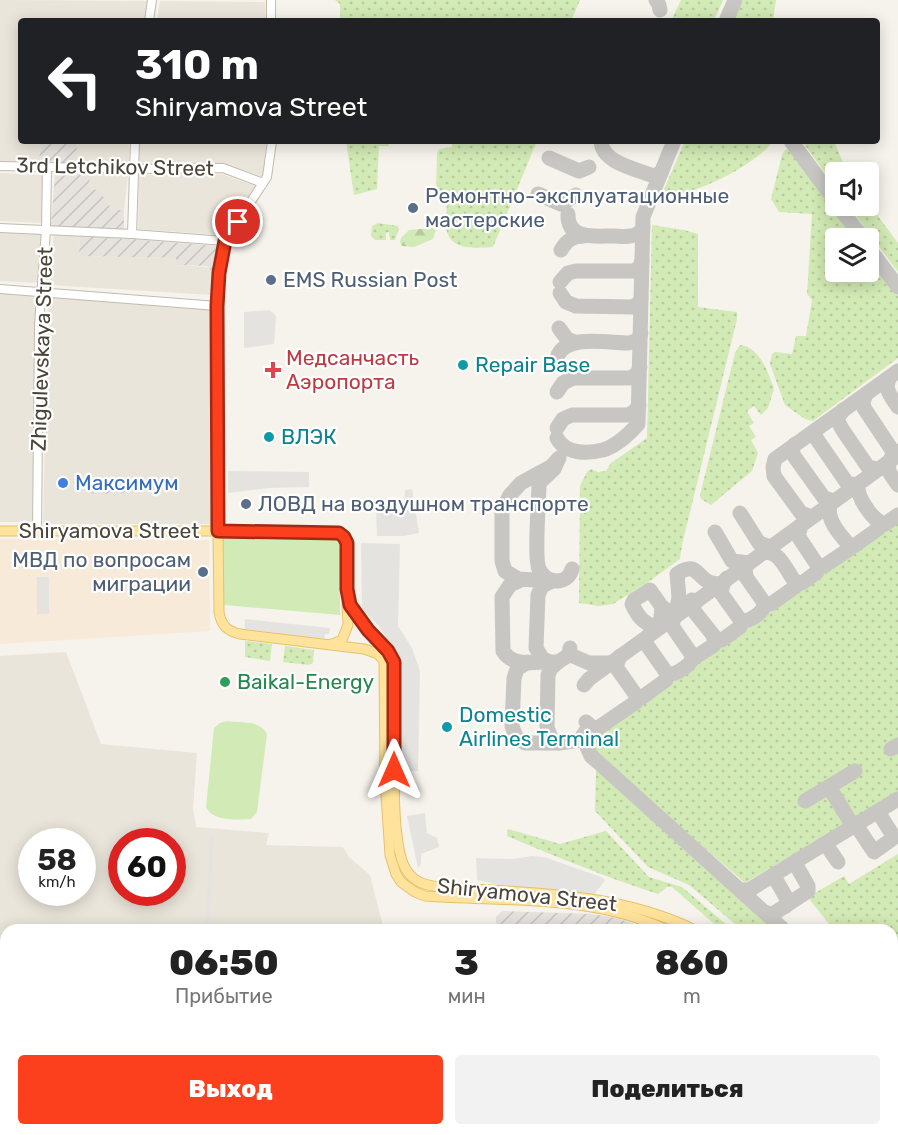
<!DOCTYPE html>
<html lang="ru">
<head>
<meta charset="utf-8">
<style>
  :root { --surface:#fff; --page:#f2f2f2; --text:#222; --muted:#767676; --accent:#fc3f1d }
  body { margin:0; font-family:Rubik,sans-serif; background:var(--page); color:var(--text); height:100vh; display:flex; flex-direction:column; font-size:22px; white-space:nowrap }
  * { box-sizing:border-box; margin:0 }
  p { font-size:20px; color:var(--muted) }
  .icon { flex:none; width:33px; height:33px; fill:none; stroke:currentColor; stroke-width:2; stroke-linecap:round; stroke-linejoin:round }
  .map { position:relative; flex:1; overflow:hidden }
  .sheet { position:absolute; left:0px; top:924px; width:898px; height:212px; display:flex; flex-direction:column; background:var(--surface); border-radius:18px 18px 0 0; box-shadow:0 3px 15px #0003 }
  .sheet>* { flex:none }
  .banner { position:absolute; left:18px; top:18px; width:862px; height:126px; border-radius:6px; box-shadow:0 3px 15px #0003; background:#202124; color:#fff; overflow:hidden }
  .buttons { position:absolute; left:825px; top:162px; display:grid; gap:12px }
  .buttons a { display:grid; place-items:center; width:54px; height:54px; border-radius:6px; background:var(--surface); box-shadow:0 3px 15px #0003; font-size:30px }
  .speed { position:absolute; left:18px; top:828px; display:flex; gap:12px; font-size:30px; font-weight:700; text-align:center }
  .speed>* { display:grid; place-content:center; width:78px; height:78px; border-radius:50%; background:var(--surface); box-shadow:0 3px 15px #0003; line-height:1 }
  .speed small { font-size:15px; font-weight:400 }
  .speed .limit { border:9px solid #d22; background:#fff; color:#111 }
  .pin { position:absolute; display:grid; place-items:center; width:51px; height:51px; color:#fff; margin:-26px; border:3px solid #fff; border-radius:50%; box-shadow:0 2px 6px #0007 }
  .me { position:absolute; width:66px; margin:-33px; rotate:0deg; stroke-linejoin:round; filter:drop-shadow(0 0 4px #0008) }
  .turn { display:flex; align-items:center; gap:21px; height:126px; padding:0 18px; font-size:27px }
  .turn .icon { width:78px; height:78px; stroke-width:2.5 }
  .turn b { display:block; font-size:42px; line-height:51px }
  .eta { display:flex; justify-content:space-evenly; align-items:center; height:102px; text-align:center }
  .eta b { font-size:36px; font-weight:800; line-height:42px }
  .button { display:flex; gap:12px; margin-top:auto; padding:12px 18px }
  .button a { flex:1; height:69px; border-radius:6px; background:var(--accent); color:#fff; font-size:24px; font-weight:800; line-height:69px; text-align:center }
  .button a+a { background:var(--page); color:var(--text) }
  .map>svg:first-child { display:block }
  .residential { fill:#eae5da; fill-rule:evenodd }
  .commercial { fill:#f7ead8 }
  .industrial { fill:url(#industrial-furrows) }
  .grass { fill:url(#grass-dots) }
  .forest { fill:url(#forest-firs) }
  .park { fill:#d2eab5 }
  .parking { fill:#e5e3e0 }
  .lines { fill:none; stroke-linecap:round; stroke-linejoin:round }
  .taxiway { stroke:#c8c6c3; stroke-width:15 }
  .minor-casing { stroke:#c2bbae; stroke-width:10 }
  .major-casing { stroke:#e6c16a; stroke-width:11 }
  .minor { stroke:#fff; stroke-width:8 }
  .major { stroke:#ffe39c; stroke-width:9 }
  .route-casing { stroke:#a42913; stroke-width:15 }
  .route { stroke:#fc3f1d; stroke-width:10 }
  .service-dot { fill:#5c6f8a; stroke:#fff; stroke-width:2 }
  .culture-dot { fill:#0f9aa8; stroke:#fff; stroke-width:2 }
  .health-dot { fill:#e0444e; stroke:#fff; stroke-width:2 }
  .shop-dot { fill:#3f7fe0; stroke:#fff; stroke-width:2 }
  .leisure-dot { fill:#2e9e5b; stroke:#fff; stroke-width:2 }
  .labels { text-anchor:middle; stroke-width:4.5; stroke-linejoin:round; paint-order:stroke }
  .street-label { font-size:21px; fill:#4b4439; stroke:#fff }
  .service-label { font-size:21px; fill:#4e5e75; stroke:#fff; text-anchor:start }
  .health-label { font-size:21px; fill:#be3a42; stroke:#fff; text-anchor:start }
  .culture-label { font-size:21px; fill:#0d838f; stroke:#fff; text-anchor:start }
  .shop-label { font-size:21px; fill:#366cbe; stroke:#fff; text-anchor:start }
  .leisure-label { font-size:21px; fill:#27864d; stroke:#fff; text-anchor:start }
</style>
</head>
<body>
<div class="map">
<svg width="898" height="1135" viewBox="0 0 898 1135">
  <defs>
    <pattern id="industrial-furrows" width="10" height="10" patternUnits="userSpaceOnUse" patternTransform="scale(1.5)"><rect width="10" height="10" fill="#e6e2dd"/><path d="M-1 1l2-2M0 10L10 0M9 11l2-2" fill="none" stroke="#c7c3be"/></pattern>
    <pattern id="grass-dots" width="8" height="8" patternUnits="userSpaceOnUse" patternTransform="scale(1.5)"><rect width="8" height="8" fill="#d2eab5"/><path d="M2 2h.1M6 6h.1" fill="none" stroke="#b6ca9c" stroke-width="1.8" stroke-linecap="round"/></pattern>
    <pattern id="forest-firs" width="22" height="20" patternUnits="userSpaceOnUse" patternTransform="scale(1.5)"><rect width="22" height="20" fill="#d2eab5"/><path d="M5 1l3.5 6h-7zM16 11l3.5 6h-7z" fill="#b6ca9c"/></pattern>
  </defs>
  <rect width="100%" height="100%" fill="#f6f3ec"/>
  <!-- residential -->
  <g class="residential">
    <path d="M 0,0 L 149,1 L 146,21 L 21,21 L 21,141 L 129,141 L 129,164 L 50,164 L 0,162 Z"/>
    <path d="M 160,1 L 265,2 L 266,21 L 157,21 Z"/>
    <path d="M 140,141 L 266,141 L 263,177 L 223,163 L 137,165 Z"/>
    <path d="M 90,171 L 128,175 L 124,210 L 112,210 L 99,190 L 89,189 Z"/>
    <path d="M 0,173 L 44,175 L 43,223 L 0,221 Z"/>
    <path d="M 222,174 L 256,186 L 222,235 L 138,229 L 139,175 Z"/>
    <path d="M 0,232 L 42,234 L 38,283 L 0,281 Z"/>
    <path d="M 54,235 L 80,236 L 79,256 L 176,258 L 176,265 L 207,267 L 212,272 L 212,295 L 49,285 Z"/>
    <path d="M 0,293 L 37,295 L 32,522 L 0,522 Z"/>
    <path d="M 48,296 L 212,307 L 212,524 L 43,524 Z"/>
    <path d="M 66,652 L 101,744 L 197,753 L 193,809 L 196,827 L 269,833 L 266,845 L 343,847 L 349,857 L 370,875 L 384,930 L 6,930 L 6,1130 L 362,1130 L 371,1131 L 371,1135 L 0,1135 L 0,656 ZM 32,842 L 82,842 L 82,892 L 32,892 ZM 122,842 L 172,842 L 172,892 L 122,892 Z"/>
    <path d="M 593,1130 L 716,1130 L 715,1135 L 592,1135 Z"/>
  </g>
  <!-- commercial -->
  <path class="commercial" d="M 0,539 L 209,540 L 210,631 L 0,644 Z"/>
  <!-- industrial -->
  <g class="industrial">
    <path d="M 41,141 L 77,141 L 76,165 L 39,164 Z"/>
    <path d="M 90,171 L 89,189 L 99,190 L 112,210 L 124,210 L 124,230 L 51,227 L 55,172 Z"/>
    <path d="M 80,236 L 132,239 L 218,246 L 212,272 L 207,266 L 176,265 L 176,258 L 79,256 Z"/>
    <path d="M 134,480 L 134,493 L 92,494 L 93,482 Z"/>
    <path d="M 502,911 L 592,914 L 616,918 L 635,924 L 638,930 L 496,930 L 496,917 Z"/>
  </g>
  <!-- grass -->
  <g class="grass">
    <path d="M 335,0 L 580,0 L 571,21 L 340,21 L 340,4 Z"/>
    <path d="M 681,0 L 723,0 L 714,21 L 671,21 Z"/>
    <path d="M 743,0 L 776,0 L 773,21 L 733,21 Z"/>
    <path d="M 346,141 L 391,141 L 388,146 L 379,146 L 377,189 L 354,195 Z"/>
    <path d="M 452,141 L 537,141 L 493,247 C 474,248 449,251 446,227 C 445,219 447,210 447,203 L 436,193 L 437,153 L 439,149 L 452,147 Z"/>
    <path d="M 685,141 L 773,141 C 757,165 690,198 661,196 Z"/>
    <path d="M 802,141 L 834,141 L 847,172 L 836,172 L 835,187 Z"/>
    <path d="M 790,148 L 856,238 L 836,238 L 836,272 L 868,272 L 869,256 L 898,296 L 898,358 L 813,421 L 805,419 L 785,405 L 770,364 L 772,354 L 775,352 L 792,354 L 796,336 L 806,336 L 812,300 L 807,294 L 812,214 L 779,212 L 771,199 L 782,155 L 785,150 Z"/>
    <path d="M 869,204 L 898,243 L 898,272 L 849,206 L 868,206 Z"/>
    <path d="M 378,223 L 398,226 L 399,229 L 395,240 L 390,240 L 389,232 L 386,233 L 386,240 L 375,240 L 371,236 L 372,226 Z"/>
    <path d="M 652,225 L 684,230 L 698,234 L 698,307 L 737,312 L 737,319 L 682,545 L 680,559 L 647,583 L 613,604 L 599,606 L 579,603 L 580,486 L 587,472 L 591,469 L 598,472 L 606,471 L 611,463 L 647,438 Z"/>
    <path d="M 740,345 C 760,347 768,372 774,389 L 768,408 L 761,415 L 754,406 L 747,411 L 754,423 L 749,426 L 756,437 L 751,440 L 758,453 L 752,471 L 711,505 L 701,499 L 700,495 L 735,353 Z"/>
    <path d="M 898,521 L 898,738 L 885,746 L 890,754 L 898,750 L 898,792 L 853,819 L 833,790 L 861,772 L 856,764 L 799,799 L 804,807 L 829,793 L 848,822 L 745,883 L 596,754 L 596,737 Z"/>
    <path d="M 245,641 L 272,644 L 270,661 L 245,657 Z"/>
    <path d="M 285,646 L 314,650 L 313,663 L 309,665 L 283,662 Z"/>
    <path d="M 596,769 L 771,924 L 771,929 L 742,930 L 689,885 L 648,867 L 595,811 Z"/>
    <path d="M 508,829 L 560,844 L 606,831 L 649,877 L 682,887 L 733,930 L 721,930 L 672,887 L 667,887 L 658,894 C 606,877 557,857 507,836 Z"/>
    <path d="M 898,854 L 898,1005 L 893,999 L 892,930 L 834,930 L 809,899 L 810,896 L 844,876 L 849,884 Z"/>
  </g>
  <!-- forest -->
  <path class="forest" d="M 433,228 L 436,230 L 433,239 L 414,247 L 402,246 L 400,242 L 401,238 L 409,230 Z"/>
  <!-- park -->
  <g class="park">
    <path d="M 222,535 L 332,536 L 339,543 L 340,550 L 340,615 L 224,605 Z"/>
    <path d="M 227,721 C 241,723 260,720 267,734 L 257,812 L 251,819 C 237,820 212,821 206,807 L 214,728 L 220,723 Z"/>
    <path d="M 0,1062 L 6,1062 L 6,1130 L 70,1130 L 69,1133 L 0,1129 Z"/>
  </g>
  <!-- parking -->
  <g class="parking">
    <path d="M 270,310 L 276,316 L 274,344 L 244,348 L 244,312 Z"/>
    <path d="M 228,471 L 309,472 L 309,487 L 269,488 L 228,493 Z"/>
    <path d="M 412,489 L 419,533 L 404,536 L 377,536 L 376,508 L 404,509 L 405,490 Z"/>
    <path d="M 361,543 L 400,544 L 398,626 L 412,648 L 420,671 L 418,771 L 399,771 L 400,659 L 378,625 L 362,609 Z"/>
    <rect x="37" y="577" width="12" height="37"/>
    <path d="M 245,619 L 330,628 L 329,634 L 325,634 L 324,639 L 245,629 Z"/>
    <path d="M 425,813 L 427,833 L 437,838 L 439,847 L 421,854 L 421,864 L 418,868 L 407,816 Z"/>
    <path d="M 210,835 L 214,835 L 209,930 L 205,930 Z"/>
    <path d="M 532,856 L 544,857 L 601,877 L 605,880 L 594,895 L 504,886 L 477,880 L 476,858 L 513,859 Z"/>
    <path d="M 239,1130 L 307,1130 L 306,1135 L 239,1135 Z"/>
  </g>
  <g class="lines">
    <!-- taxiway -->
    <g class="taxiway">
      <path d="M 656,0 L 659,5 L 660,10"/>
      <path d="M 726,21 L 735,0"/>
      <path d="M 601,141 C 602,163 636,169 654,176 L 661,173"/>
      <path d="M 791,141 L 836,202"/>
      <path d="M 549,158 L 579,171 L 589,167"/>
      <path d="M 538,194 L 561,204 L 576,195"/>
      <path d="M 838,206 L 863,238"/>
      <path d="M 568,214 C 567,240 594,236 613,236 C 620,236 630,238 637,234 C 641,232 641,231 643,227"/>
      <path d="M 868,247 L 898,287"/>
      <path d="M 561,250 C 567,240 573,236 584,236"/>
      <path d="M 560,282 L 568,273 L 576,271 L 634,271 L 639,268 L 642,261"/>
      <path d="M 560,293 L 566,302 L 576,306 L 633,307 L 640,302 L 641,298"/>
      <path d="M 559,328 L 567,339 L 575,342"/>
      <path d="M 558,355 C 568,334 609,343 629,343 L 638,340 L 641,333"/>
      <path d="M 890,377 C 883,389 891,396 898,407"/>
      <path d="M 557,392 L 563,383 L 573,378 L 630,378 L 637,374 L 640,367"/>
      <path d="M 866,394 L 863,402 L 864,408 L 892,450 L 898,452"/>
      <path d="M 843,410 L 837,419 L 842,429 L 868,467 L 878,469"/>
      <path d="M 557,428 L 563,419 L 572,415 L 628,415 L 634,412 L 639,405"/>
      <path d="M 817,429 L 814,435 L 847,483 L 856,485"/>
      <path d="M 557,438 C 565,454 587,454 603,450 C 616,446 630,433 638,424 L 643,217 L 674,141"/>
      <path d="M 795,444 L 792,450 L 794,456 L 824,498 L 834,501"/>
      <path d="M 892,456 C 885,470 889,472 898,485"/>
      <path d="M 858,484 C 856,496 873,522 885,524 L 898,515"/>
      <path d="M 831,503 C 824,518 841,536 850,546 L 854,546 L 878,529 L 878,522"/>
      <path d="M 740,513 L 759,543 L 771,547"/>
      <path d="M 812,517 L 801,513 L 774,476 L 773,467 L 775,459 L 898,371"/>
      <path d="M 715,532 L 732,561 L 749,563 L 745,567 L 746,577 L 765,604 L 771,604 L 795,587 L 795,581"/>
      <path d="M 762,553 C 779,547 787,573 796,583 L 802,583 L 817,572 L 818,566 L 798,536 L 801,525"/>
      <path d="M 818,566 L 824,566 L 848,550 L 849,545"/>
      <path d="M 727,578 L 723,584 L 721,593 L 741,621 C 749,622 763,613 765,604"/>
      <path d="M 521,580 L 510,585 L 502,597 L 503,651 C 513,667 533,662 549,662"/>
      <path d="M 552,581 L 518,579 L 505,571 L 502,561 L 502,510 L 510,495 L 521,483 L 552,466 L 559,458 L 554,469 L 539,483 C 539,499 534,558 539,569 C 543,577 550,581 558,581 C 566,580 570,576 572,569"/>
      <path d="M 552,581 L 542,586 L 538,595 L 536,648 L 542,658 L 549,662 L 558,662 L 569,655 L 570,648"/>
      <path d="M 692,600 L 697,601 L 694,604 L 694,611 L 717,640 L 722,640 L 740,627 L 741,621"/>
      <path d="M 662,607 L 660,627 C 645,626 638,617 632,604 L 634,600 L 650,590 L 662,607 L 675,616 L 679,598 L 677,574 C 697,561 696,576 709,582 C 711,583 718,584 720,584"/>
      <path d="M 674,617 L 672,626 L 694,658 L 714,645 L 714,638"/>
      <path d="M 649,635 L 646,640 L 647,645 L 668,675 C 677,674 691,665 693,657"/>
      <path d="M 573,656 L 589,663 L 612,663"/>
      <path d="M 620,656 L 616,667 L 638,698 L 641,698 L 666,680 L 667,674"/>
      <path d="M 528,662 L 517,669 L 514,678 L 512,726 L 516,737 L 525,743 L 559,743"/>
      <path d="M 558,662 L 551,668 L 548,675 L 547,727 L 551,738 L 559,743 L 580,740 L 586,731"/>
      <path d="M 584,685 L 589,679 L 898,455"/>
      <path d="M 586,722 L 593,728 L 598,728 L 636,702 L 636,697"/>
      <path d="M 587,747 L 591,756 L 598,762 L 784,930"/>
      <path d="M 891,749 L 898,745"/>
      <path d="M 829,787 L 853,826"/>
      <path d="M 805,801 L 855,771"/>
      <path d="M 860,822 L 858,828 L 874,852 L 892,839 L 892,834 L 880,815 L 881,810"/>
      <path d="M 822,845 L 827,846 L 838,862"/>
      <path d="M 775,874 L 775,878 L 787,899 L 786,906"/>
      <path d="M 741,890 L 749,890 L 898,799"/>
      <path d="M 767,913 L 773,914 L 808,891 L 808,886 L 796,865 L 797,860"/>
    </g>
    <defs>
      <g id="minor">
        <path d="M 271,0 L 271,21"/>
        <path d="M 149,21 L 152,0"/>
        <path d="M 0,166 L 134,169 L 223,168 L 263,183"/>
        <path d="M 0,228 L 132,234 L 225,241"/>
        <path d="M 132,234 L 135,141"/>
        <path d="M 0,289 L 217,306"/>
        <path d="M 37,531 L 39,325 L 46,230 L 47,167"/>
        <path d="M 218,531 L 217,306 L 219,273 L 225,241 L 267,177 L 272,141"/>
        <path d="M 871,1130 L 872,1135"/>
      </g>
      <g id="major">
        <path d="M 0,531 L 218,531 L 342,535 C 354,548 344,581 348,599 C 353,625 383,639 394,662 C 398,717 391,772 396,827 C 398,842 399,859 407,871 C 415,883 426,885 439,887 C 526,893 615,891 695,930"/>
        <path d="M 218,531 L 219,612 C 221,625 227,631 240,634 L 364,649 L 378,654 L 384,661 L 385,781 L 390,855 L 396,874 L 401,882 L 415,892 L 425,896 C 507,902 591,894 667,930"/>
        <path d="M 332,644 L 342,640 L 348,625 L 347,603"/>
        <path d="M 892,1116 L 898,1117"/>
        <path d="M 892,1126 L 898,1127"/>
      </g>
    </defs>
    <!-- minor casing -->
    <use href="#minor" class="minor-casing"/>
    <!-- major casing -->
    <use href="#major" class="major-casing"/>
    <!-- minor -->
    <use href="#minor" class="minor"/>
    <!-- major -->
    <use href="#major" class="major"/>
  </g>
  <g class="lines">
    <defs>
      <path id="route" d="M 238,222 L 225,241 L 219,273 L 217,306 L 218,531 L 339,533 L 344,537 L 347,543 L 347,589 L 350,605 L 368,630 L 388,651 L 394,662 L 394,770"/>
    </defs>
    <!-- route casing -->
    <use href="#route" class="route-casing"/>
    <!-- route -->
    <use href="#route" class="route"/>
  </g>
  <!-- markers -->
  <g class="service-dot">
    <circle cx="413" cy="208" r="6"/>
    <circle cx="271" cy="280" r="6"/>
    <circle cx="246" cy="504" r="6"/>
    <circle cx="203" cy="572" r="6"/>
  </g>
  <g class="culture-dot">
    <circle cx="463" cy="365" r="6"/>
    <circle cx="269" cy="437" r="6"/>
    <circle cx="447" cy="727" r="6"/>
  </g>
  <path class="health-dot" d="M270 361h6v6h6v6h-6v6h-6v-6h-6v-6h6z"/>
  <circle class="shop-dot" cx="63" cy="483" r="6"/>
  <circle class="leisure-dot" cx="225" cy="682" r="6"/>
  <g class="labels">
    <!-- street labels -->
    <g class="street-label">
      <text transform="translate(115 167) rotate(1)" y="7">3rd Letchikov Street</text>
      <text transform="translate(42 349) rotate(-88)" y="7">Zhigulevskaya Street</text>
      <text x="109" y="538">Shiryamova Street</text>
      <text transform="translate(527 895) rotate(6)" y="7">Shiryamova Street</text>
    </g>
    <!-- service labels -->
    <g class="service-label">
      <text x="425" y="203">Ремонтно-эксплуатационные<tspan x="425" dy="24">мастерские</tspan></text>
      <text x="283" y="287">EMS Russian Рost</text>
      <text x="258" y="511">ЛОВД на воздушном транспорте</text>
      <text x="191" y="567" text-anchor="end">МВД по вопросам<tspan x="191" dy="24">миграции</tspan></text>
    </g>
    <!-- health labels -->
    <g class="health-label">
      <text x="286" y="365">Медсанчасть<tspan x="286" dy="24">Аэропорта</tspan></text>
    </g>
    <!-- culture labels -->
    <g class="culture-label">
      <text x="475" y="372">Repair Base</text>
      <text x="281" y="444">ВЛЭК</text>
      <text x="459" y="722">Domestic<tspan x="459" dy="24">Airlines Terminal</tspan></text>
    </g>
    <!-- shop labels -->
    <g class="shop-label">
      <text x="75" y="490">Максимум</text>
    </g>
    <!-- leisure labels -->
    <g class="leisure-label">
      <text x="237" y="689">Baikal-Energy</text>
    </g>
  </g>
</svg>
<div class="buttons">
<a><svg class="icon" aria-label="sound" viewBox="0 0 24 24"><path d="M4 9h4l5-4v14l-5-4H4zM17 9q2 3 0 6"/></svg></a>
<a><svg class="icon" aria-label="layers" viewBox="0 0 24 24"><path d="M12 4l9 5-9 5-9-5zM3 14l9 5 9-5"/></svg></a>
</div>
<div class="speed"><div>58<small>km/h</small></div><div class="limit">60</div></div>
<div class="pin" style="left:238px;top:222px;background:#d93025"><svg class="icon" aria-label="arrive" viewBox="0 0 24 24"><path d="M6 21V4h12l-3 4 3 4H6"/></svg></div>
<svg class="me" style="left:394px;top:770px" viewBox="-20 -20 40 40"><path d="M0-17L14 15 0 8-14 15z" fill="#fc3f1d" stroke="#fff" stroke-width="4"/></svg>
<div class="banner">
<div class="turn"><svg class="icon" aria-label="left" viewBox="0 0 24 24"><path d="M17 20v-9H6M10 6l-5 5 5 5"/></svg><div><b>310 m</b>Shiryamova Street</div></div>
</div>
<section class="sheet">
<div class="eta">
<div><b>06:50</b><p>Прибытие</p></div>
<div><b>3</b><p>мин</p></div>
<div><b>860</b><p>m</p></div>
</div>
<div class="button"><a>Выход</a><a>Поделиться</a></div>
</section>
</div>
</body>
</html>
